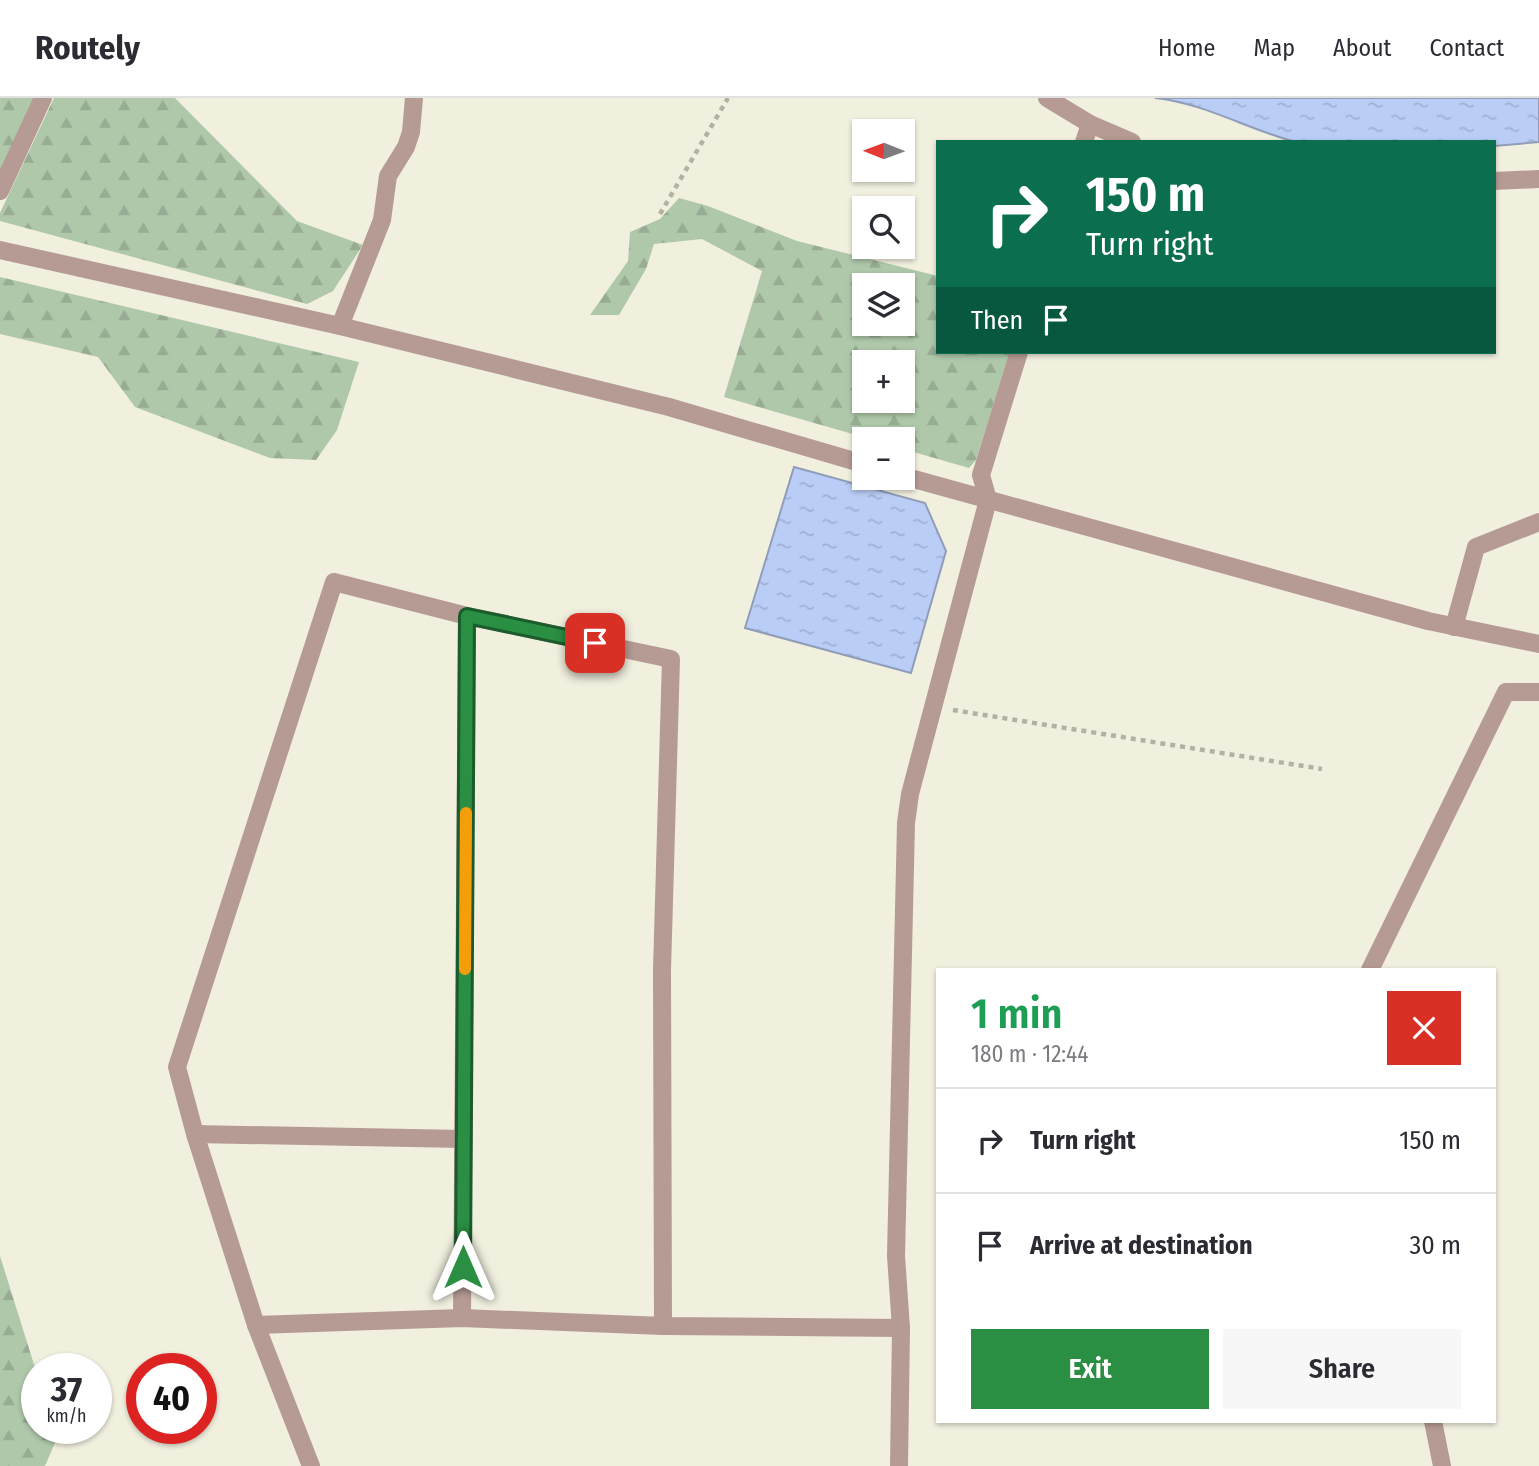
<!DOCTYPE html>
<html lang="en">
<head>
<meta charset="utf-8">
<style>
  :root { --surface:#fff; --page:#f7f7f7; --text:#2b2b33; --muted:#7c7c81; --line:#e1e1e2; --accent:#2a8e43 }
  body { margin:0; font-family:"Fira Sans Condensed",sans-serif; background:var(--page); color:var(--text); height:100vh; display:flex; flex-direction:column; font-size:26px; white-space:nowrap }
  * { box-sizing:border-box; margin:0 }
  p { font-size:23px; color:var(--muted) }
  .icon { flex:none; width:38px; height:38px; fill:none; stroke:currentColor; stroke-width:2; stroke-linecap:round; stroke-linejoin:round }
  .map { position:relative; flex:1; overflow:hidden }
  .drawer { position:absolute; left:936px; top:870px; width:560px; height:455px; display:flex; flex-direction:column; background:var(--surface); border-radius:0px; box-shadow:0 2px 5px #0004 }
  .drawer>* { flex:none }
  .banner { position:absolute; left:936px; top:42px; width:560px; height:214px; border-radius:0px; box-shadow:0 2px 5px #0004; background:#0b6e4f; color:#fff; overflow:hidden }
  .needle { width:46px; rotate:271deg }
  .controls { position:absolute; left:852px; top:21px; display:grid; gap:14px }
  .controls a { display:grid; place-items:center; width:63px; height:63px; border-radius:0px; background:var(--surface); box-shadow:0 2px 5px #0004; font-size:35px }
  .speed { position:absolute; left:21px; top:1255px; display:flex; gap:14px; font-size:35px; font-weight:700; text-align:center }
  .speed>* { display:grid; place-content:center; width:91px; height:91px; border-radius:50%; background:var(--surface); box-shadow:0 2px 5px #0004; line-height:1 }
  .speed small { font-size:18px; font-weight:400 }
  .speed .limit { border:10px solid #d22; background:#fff; color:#111 }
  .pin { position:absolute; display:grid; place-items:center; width:60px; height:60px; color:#fff; margin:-30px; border-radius:14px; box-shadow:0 4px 10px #0006 }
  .me { position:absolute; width:77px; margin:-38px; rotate:0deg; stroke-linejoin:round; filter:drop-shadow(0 0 5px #0008) }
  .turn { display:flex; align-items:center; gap:24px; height:147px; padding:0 35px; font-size:32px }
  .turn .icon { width:91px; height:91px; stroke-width:2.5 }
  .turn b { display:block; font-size:49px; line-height:60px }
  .then { display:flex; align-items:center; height:66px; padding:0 35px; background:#0003; gap:14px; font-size:26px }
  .round { display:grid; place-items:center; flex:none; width:74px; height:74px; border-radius:0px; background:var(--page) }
  .overview { display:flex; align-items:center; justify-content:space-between; height:119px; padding:0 35px }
  h1 { font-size:42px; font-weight:600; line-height:52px; color:#1e9e55 }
  .action { display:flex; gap:14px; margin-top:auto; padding:14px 35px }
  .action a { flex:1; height:80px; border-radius:0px; background:var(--accent); color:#fff; font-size:28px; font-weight:600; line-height:80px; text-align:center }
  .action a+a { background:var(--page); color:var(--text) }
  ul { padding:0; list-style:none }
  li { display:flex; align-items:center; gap:21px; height:105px; padding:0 35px; border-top:2px solid var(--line) }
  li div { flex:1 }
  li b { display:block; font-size:26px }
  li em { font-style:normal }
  header { display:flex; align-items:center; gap:42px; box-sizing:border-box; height:98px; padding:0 35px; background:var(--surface); border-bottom:2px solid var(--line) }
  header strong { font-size:33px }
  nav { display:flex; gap:38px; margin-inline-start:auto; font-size:24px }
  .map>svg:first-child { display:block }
  .forest { fill:url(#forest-firs); fill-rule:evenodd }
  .water { fill:url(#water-ripples); stroke:#909db8; stroke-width:2 }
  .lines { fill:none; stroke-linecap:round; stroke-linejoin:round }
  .path { stroke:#b2b1a3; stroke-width:4.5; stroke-dasharray:5 5; stroke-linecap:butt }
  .minor { stroke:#b69a94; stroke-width:18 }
  .tertiary { stroke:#b69a94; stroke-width:18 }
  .route-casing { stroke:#1b5c2c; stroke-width:18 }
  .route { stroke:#2a8e43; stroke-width:12 }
  .slow { stroke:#f59e0b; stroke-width:12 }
</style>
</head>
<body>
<header>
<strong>Routely</strong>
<nav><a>Home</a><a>Map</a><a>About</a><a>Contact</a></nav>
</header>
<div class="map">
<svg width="1539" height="1368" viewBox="0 0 1539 1368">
  <defs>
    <pattern id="forest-firs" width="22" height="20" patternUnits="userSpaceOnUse" patternTransform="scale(1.75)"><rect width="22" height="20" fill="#afc8aa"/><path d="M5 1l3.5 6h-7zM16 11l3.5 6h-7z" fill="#97ac92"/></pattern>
    <pattern id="water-ripples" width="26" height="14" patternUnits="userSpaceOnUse" patternTransform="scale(1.75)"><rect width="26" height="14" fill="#b9cdf6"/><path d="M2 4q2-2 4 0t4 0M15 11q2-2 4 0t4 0" fill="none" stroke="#9fb0d3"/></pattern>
  </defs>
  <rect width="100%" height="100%" fill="#f1efde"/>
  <!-- forest -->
  <g class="forest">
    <path d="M 0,0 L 36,0 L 0,76 Z"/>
    <path d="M 54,0 L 175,0 L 297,123 L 363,147 L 333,193 L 307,206 L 0,123 L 0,115 Z"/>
    <path d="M 679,100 L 708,108 L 797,143 L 938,178 L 938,254 L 1010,254 L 976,362 L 969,370 L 903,351 L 903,341 L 870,341 L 724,299 L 762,173 L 702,141 L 654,146 L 646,171 L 619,217 L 590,217 L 628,163 L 630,134 L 660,121 ZM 864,187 L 903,187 L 903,226 L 864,226 ZM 864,264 L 903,264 L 903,303 L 864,303 Z"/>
    <path d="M 0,179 L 359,264 L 337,332 L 316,362 L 270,360 L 135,309 L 98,259 L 0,236 Z"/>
    <path d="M 0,1158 L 37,1276 L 37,1330 L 54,1330 L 57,1340 L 45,1368 L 0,1368 Z"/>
  </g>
  <!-- water -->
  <g class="water">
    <path d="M 1155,0 L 1539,0 L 1539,44 L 1495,48 L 1494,44 L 1296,44 C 1249,32 1204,5 1155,0 Z"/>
    <path d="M 794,369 L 925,405 L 946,453 L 911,575 L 745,530 Z"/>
  </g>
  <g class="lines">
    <!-- path -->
    <g class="path">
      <path d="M 660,116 L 728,0"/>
      <path d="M 953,612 L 1322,671"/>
    </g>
    <!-- minor -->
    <g class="minor">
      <path d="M 1047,0 L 1090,26 L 1132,44"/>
      <path d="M 1084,44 L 1090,26"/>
      <path d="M 1494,83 L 1539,81"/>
      <path d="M 0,93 L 43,0"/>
      <path d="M 340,228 L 382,122 L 388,78 L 406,49 L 411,34 L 414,0"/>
      <path d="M 988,402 L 981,377 L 1019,254"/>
      <path d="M 1454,529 L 1476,449 L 1539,424"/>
      <path d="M 1370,872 L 1506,594 L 1539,594"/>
      <path d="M 195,1036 L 463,1041"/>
      <path d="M 1433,1323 L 1442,1368"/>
    </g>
    <!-- tertiary -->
    <g class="tertiary">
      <path d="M 0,152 L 340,228 L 669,309 L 864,366"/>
      <path d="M 903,378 L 1428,523 L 1539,546"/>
      <path d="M 462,1220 L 467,518"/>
      <path d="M 256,1227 L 462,1220 L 663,1228 L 901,1230"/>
      <path d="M 311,1368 L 256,1227 L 195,1036 L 177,969 L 334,484 L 467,518 L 671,561 L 662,872 L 663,1228"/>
      <path d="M 899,1368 L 901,1230 L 896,1158 L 906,725 L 910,696 L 988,402"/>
    </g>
  </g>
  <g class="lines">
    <defs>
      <path id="route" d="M 463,1169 L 467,518 L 595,545"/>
    </defs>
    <!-- route casing -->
    <use href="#route" class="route-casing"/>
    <!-- route -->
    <use href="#route" class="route"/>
    <!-- slow -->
    <path class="slow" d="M 465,871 L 466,715"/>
  </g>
</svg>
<div class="controls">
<a><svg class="needle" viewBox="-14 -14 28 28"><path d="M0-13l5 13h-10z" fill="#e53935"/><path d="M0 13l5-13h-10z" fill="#7c7c81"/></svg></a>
<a><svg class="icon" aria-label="search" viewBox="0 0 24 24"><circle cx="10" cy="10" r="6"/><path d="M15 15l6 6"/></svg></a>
<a><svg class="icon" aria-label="layers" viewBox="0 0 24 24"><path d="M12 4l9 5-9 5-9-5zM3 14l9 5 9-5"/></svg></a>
<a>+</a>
<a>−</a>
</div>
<div class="speed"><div>37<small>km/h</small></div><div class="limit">40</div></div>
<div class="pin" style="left:595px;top:545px;background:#d93025"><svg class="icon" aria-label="arrive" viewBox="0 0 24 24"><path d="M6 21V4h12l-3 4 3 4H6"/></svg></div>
<svg class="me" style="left:463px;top:1169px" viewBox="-20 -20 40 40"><path d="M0-17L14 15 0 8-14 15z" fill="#2a8e43" stroke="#fff" stroke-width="4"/></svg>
<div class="banner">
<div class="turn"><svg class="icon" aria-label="right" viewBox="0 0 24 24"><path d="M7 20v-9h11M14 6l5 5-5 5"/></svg><div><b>150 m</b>Turn right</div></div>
<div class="then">Then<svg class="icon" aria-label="arrive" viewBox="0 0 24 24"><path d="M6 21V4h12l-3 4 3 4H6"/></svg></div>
</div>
<section class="drawer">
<div class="overview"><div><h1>1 min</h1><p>180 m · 12:44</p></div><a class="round" style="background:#d93025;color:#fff"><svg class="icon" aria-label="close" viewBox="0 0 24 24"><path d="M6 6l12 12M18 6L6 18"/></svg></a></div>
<ul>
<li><svg class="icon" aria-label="right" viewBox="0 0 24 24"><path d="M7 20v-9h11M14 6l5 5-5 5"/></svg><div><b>Turn right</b></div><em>150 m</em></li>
<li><svg class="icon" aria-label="arrive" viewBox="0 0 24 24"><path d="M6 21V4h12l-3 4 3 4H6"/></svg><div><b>Arrive at destination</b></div><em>30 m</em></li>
</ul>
<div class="action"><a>Exit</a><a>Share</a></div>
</section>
</div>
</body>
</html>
